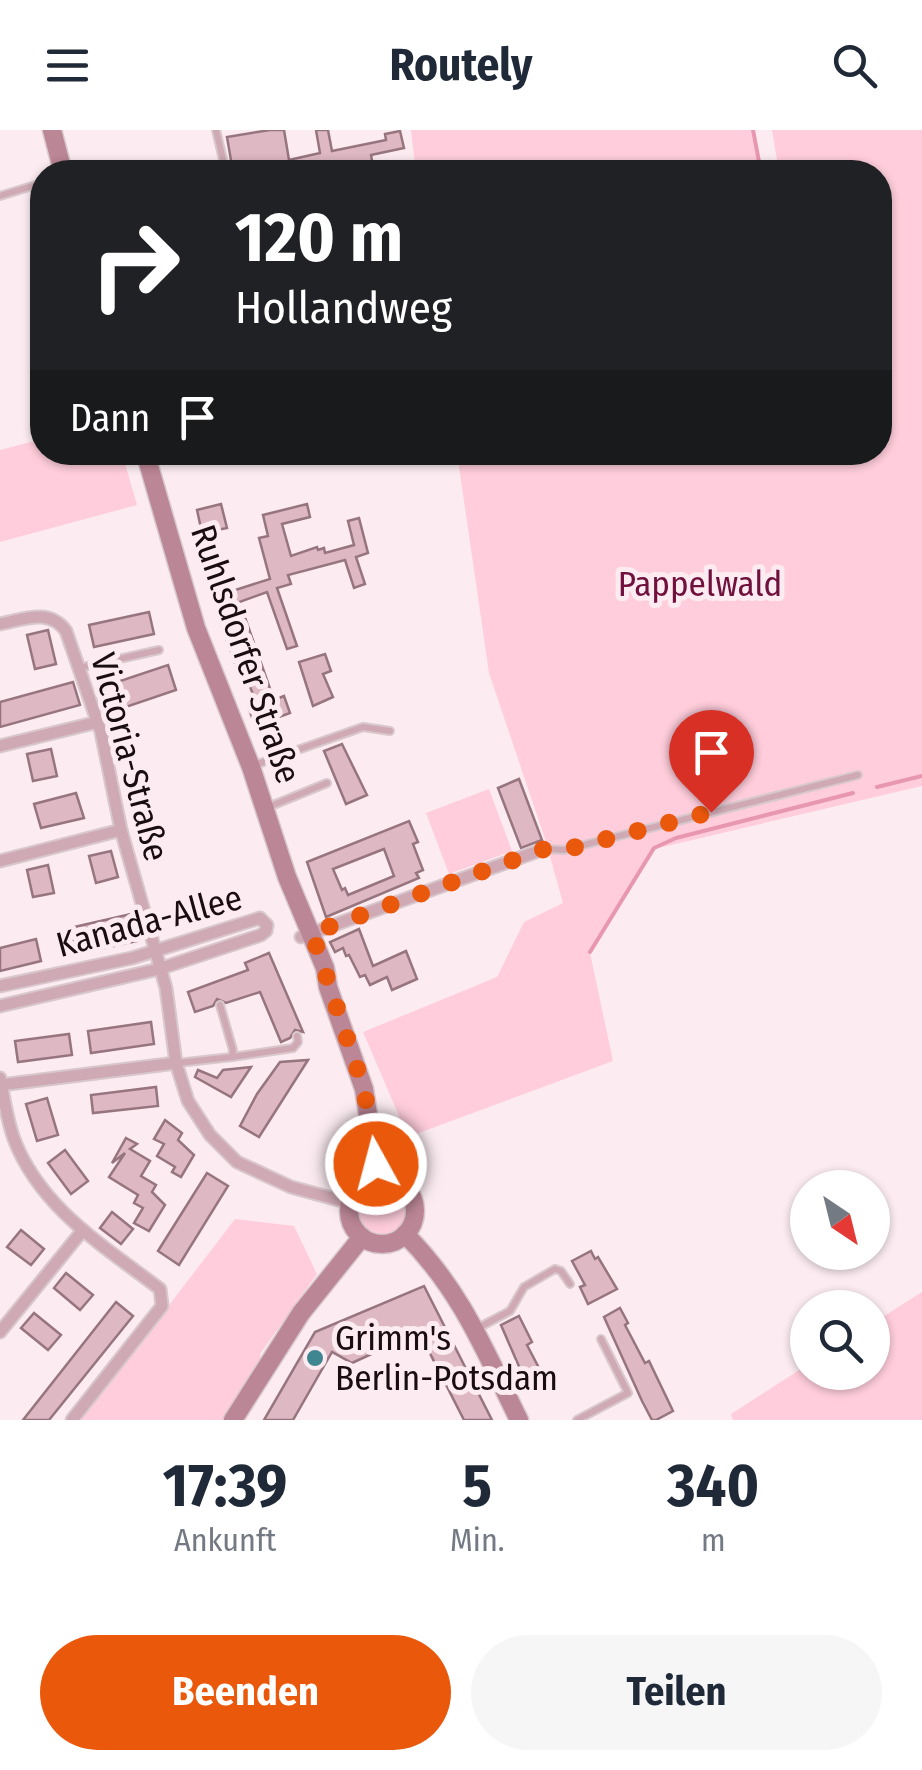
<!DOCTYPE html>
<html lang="de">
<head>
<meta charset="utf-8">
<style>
  :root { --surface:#fff; --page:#f6f6f7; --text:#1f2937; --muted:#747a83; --accent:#ea580c }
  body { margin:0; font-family:"Fira Sans Condensed",sans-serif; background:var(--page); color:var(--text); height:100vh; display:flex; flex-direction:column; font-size:38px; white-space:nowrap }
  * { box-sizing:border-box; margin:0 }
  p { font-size:32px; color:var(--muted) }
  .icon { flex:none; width:55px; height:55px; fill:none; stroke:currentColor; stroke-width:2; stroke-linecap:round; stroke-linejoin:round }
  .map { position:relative; height:1290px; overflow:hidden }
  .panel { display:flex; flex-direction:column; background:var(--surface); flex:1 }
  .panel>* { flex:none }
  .hud { position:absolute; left:30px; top:30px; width:862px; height:305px; border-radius:40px; box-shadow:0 2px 8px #0004; background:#202124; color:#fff; overflow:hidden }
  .needle { width:65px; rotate:145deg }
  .fabs { position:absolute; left:790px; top:1040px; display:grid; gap:20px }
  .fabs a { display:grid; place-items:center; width:100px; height:100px; border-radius:50%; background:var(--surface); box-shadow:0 2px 8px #0004; font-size:50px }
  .pin { position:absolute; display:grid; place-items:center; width:85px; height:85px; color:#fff; margin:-102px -42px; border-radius:50% 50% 50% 0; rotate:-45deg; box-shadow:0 0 10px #0007 }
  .pin .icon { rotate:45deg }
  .me { position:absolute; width:110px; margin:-55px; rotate:353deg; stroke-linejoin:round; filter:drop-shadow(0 0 8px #0008) }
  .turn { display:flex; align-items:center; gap:35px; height:210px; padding:0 40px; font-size:45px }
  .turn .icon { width:130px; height:130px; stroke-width:2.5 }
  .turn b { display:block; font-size:70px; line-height:85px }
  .then { display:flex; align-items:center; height:95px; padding:0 40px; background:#0003; gap:20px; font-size:38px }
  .eta { display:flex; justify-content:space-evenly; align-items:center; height:170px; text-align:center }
  .eta b { font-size:60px; font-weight:700; line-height:70px }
  .button { display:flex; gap:20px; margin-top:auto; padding:20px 40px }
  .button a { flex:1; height:115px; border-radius:60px; background:var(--accent); color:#fff; font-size:40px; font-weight:700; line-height:115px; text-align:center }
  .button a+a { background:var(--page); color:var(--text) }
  header { display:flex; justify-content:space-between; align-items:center; height:130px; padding:0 40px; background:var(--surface); font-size:45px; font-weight:700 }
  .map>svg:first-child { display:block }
  .green { fill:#ffcddb }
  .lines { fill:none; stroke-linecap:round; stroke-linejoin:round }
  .stream { stroke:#e897b1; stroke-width:4 }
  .building { fill:#deb8c3; stroke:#97757f; stroke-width:2.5; fill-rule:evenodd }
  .lane-casing { stroke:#d8c8cd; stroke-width:10 }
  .street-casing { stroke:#d8c8cd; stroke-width:15 }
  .secondary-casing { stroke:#d8c8cd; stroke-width:21 }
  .lane { stroke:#cfa9b4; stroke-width:6 }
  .street { stroke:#cfa9b4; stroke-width:11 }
  .secondary { stroke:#bb8696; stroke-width:18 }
  .route { stroke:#ea580c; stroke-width:18; stroke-dasharray:0 32.4 }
  .poi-dot { fill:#408691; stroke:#fcecf1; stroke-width:4 }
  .labels { text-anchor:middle; stroke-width:10; stroke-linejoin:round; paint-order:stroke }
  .park-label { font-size:35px; fill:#70113d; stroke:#fcecf1 }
  .street-label { font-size:35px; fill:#190d11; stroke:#fcecf1 }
  .poi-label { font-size:35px; fill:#190d11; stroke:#fcecf1; text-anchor:start }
</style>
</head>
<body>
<header><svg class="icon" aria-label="menu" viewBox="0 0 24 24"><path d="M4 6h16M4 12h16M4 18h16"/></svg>Routely<svg class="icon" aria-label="search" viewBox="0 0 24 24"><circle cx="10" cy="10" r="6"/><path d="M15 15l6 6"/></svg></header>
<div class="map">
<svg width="922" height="1290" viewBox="0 0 922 1290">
  <rect width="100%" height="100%" fill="#fcecf1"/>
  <!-- green -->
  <g class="green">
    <path d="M 411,0 L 753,0 L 759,42 L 416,42 Z"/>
    <path d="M 772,0 L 922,0 L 922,656 L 654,719 L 590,823 L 613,931 L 408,1007 L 363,902 L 497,847 L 524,792 L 563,773 L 546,712 L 489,543 L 457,323 L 880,322 L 880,42 L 779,42 Z"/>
    <path d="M 42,309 L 42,322 L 122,323 L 137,375 L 0,412 L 0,320 Z"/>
    <path d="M 489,659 L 512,721 L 449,744 L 426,683 Z"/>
    <circle cx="382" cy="1082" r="25"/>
    <path d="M 235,1089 L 294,1096 L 317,1144 L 260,1224 L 261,1232 L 223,1290 L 81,1290 Z"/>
    <path d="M 922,1162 L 922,1290 L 733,1290 L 731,1284 L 807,1235 L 808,1242 L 872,1242 L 873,1193 Z"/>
  </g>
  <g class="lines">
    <!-- stream -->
    <g class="stream">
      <path d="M 753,0 L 761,42"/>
      <path d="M 877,657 L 922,646"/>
      <path d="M 590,822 L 654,718 L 676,708 L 853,663"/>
    </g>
  </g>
  <!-- building -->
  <g class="building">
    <path d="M 270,0 L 284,0 L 289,30 L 320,23 L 316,0 L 328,0 L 332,21 L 386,10 L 385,4 L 400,1 L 404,18 L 371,25 L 374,42 L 233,42 L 227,7 Z"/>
    <path d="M 221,374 L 227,398 L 202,403 L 197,380 Z"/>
    <path d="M 307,374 L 310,387 L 282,394 L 291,426 L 317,417 L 318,420 L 324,418 L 325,423 L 354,415 L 348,391 L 359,388 L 368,423 L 356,427 L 365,454 L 354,458 L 345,430 L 288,445 L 291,454 L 277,458 L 297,516 L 287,519 L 267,462 L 237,473 L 232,461 L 270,449 L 259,408 L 268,406 L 263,385 Z"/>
    <path d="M 242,479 L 274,570 L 284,566 L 290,583 L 255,596 L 249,579 L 257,576 L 243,537 L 237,539 L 219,488 Z"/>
    <path d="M 149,482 L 154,504 L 94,517 L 89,495 Z"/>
    <path d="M 48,500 L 56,534 L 35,539 L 27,505 Z"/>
    <path d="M 325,524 L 331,541 L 323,544 L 333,567 L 313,576 L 299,532 Z"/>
    <path d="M 168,535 L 176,560 L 123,578 L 114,553 Z"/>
    <path d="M 73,552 L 80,575 L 0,597 L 0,572 Z"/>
    <path d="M 342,614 L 367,665 L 346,674 L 324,621 Z"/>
    <path d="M 51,619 L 57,646 L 33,651 L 27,624 Z"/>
    <path d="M 519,649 L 542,710 L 521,718 L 498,658 Z"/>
    <path d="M 76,663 L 84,688 L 41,698 L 34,674 Z"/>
    <path d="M 409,691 L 418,712 L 413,714 L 423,740 L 416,743 L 419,748 L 326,787 L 307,732 ZM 384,719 L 394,746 L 348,765 L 345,758 L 342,760 L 333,739 Z"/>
    <path d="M 111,721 L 118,747 L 96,753 L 89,726 Z"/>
    <path d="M 48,735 L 54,763 L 33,767 L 27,740 Z"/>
    <path d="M 131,784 L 137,811 L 77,824 L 70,798 Z"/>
    <path d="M 359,799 L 373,836 L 406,821 L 417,849 L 392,860 L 387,847 L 370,855 L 365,845 L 360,847 L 349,825 L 346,826 L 343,818 L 335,822 L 330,812 Z"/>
    <path d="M 36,809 L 41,831 L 0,841 L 0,818 Z"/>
    <path d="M 269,823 L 303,902 L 295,900 L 290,908 L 281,912 L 260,862 L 226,873 L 217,869 L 213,876 L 195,882 L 188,862 L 248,840 L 245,833 Z"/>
    <path d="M 151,892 L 154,914 L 91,923 L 88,901 Z"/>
    <path d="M 69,904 L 72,925 L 18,932 L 15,911 Z"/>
    <path d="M 308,930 L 259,1007 L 240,996 L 257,964 L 280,932 Z"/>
    <path d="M 251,937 L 231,967 L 195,947 L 198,940 L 217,948 L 223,940 Z"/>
    <path d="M 156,957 L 158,976 L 93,983 L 91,965 Z"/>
    <path d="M 47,968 L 58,1005 L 37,1011 L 26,974 Z"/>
    <path d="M 165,990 L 182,1003 L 178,1010 L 194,1025 L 181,1047 L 172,1042 L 175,1037 L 157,1026 L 164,1014 L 154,1009 Z"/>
    <path d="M 126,1008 L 137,1014 L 130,1019 L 150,1031 L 141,1046 L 156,1055 L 152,1062 L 165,1075 L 149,1101 L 134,1093 L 143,1078 L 134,1073 L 138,1065 L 109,1047 L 125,1023 L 112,1033 Z"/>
    <path d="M 65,1020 L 88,1051 L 71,1064 L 48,1033 Z"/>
    <path d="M 207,1043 L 228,1056 L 179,1135 L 158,1121 Z"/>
    <path d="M 112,1082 L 133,1099 L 121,1114 L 100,1098 Z"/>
    <path d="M 21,1100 L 44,1119 L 31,1135 L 7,1117 Z"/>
    <path d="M 591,1121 L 595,1129 L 598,1127 L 617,1159 L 588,1174 L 580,1157 L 585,1155 L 572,1131 Z"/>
    <path d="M 66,1143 L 93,1165 L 80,1180 L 54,1158 Z"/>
    <path d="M 424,1156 L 492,1290 L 464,1290 L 419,1202 L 352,1233 L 332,1222 L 293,1290 L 264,1290 L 315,1202 Z"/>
    <path d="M 116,1172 L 133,1186 L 49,1290 L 23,1290 Z"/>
    <path d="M 620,1178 L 628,1193 L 625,1195 L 645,1233 L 649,1231 L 673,1281 L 656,1290 L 652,1290 L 642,1271 L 604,1187 Z"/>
    <path d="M 34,1183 L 61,1205 L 48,1220 L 21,1198 Z"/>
    <path d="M 519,1186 L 532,1212 L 527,1215 L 540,1240 L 524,1248 L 501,1195 Z"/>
  </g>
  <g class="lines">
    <defs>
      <g id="lane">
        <path d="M 216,0 L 226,42"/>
        <path d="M 0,66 L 42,53"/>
        <path d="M 79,538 L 159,520"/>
        <path d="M 252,636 L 363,597 L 390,601"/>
        <path d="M 266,678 L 327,653"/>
        <path d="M 545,719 L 564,720 L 858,645"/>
        <path d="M 232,927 L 293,918 L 298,912 L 297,906"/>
        <path d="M 177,933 L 232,927 L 233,920 L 220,875"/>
        <path d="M 476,1199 L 510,1181 L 524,1157 L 555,1139 L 561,1141 L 570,1154"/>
        <path d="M 577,1290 L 628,1263 L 601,1209"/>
      </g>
      <g id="street">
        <path d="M 0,494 C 25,489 49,478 66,501 L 101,602 L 121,700 L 166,858 L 176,933 L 188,971 L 210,1005 L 237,1032 L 291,1057 L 350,1073"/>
        <path d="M 0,616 L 98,592"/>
        <path d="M 0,731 L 121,700"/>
        <path d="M 301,807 L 544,719"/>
        <path d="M 0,856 L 132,828 L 260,788 L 267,795 L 266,801 L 261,805 L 159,839 L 0,876"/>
        <path d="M 0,948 C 4,968 7,990 14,1009 C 40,1078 105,1117 160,1159 L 162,1176 L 72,1290"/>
        <path d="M 0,955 L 176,933"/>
        <path d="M 0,1202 L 83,1100"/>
      </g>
      <g id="secondary">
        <path d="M 52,0 L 63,42"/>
        <path d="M 145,322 L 196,498 L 251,637 L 287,747 L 325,838 L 328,857 L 364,959 L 378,1048"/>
        <circle cx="382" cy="1081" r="33"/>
        <path d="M 405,1104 C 461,1160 485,1221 519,1290"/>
        <path d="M 233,1290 L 301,1183 L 362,1107"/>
      </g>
    </defs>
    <!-- lane casing -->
    <use href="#lane" class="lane-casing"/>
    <!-- street casing -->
    <use href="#street" class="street-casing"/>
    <!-- secondary casing -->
    <use href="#secondary" class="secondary-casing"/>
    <!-- lane -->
    <use href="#lane" class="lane"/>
    <!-- street -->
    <use href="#street" class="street"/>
    <!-- secondary -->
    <use href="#secondary" class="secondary"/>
  </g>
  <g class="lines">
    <!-- route -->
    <path class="route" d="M 376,1034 L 364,959 L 312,803 L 544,719 L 564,720 L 711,682"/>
  </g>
  <!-- markers -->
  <circle class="poi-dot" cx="315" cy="1228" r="10"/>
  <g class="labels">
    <!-- park labels -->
    <g class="park-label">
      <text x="700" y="466">Pappelwald</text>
    </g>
    <!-- street labels -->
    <g class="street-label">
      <text transform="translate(246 524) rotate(71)" y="12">Ruhlsdorfer Straße</text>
      <text transform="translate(130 627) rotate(75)" y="12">Victoria-Straße</text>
      <text transform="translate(149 791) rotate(-15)" y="12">Kanada-Allee</text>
    </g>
    <!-- poi labels -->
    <g class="poi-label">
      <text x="335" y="1220">Grimm's<tspan x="335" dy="40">Berlin-Potsdam</tspan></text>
    </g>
  </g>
</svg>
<div class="fabs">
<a><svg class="needle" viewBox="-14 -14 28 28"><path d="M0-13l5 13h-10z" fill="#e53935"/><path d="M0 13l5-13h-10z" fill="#747a83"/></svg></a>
<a><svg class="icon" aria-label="search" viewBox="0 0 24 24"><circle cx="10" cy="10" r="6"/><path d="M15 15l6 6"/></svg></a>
</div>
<div class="pin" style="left:711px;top:682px;background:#d93025"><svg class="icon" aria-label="arrive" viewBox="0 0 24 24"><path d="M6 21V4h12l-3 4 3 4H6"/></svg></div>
<svg class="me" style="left:376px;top:1034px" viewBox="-20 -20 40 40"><circle r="17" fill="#ea580c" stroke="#fff" stroke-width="3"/><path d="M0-11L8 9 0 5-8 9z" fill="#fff"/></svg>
<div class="hud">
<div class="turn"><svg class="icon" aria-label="right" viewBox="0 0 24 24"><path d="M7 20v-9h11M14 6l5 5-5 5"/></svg><div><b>120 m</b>Hollandweg</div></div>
<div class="then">Dann<svg class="icon" aria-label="arrive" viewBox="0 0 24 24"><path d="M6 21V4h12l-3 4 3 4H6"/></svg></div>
</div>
</div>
<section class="panel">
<div class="eta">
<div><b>17:39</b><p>Ankunft</p></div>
<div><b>5</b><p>Min.</p></div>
<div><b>340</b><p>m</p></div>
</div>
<div class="button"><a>Beenden</a><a>Teilen</a></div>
</section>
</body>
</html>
